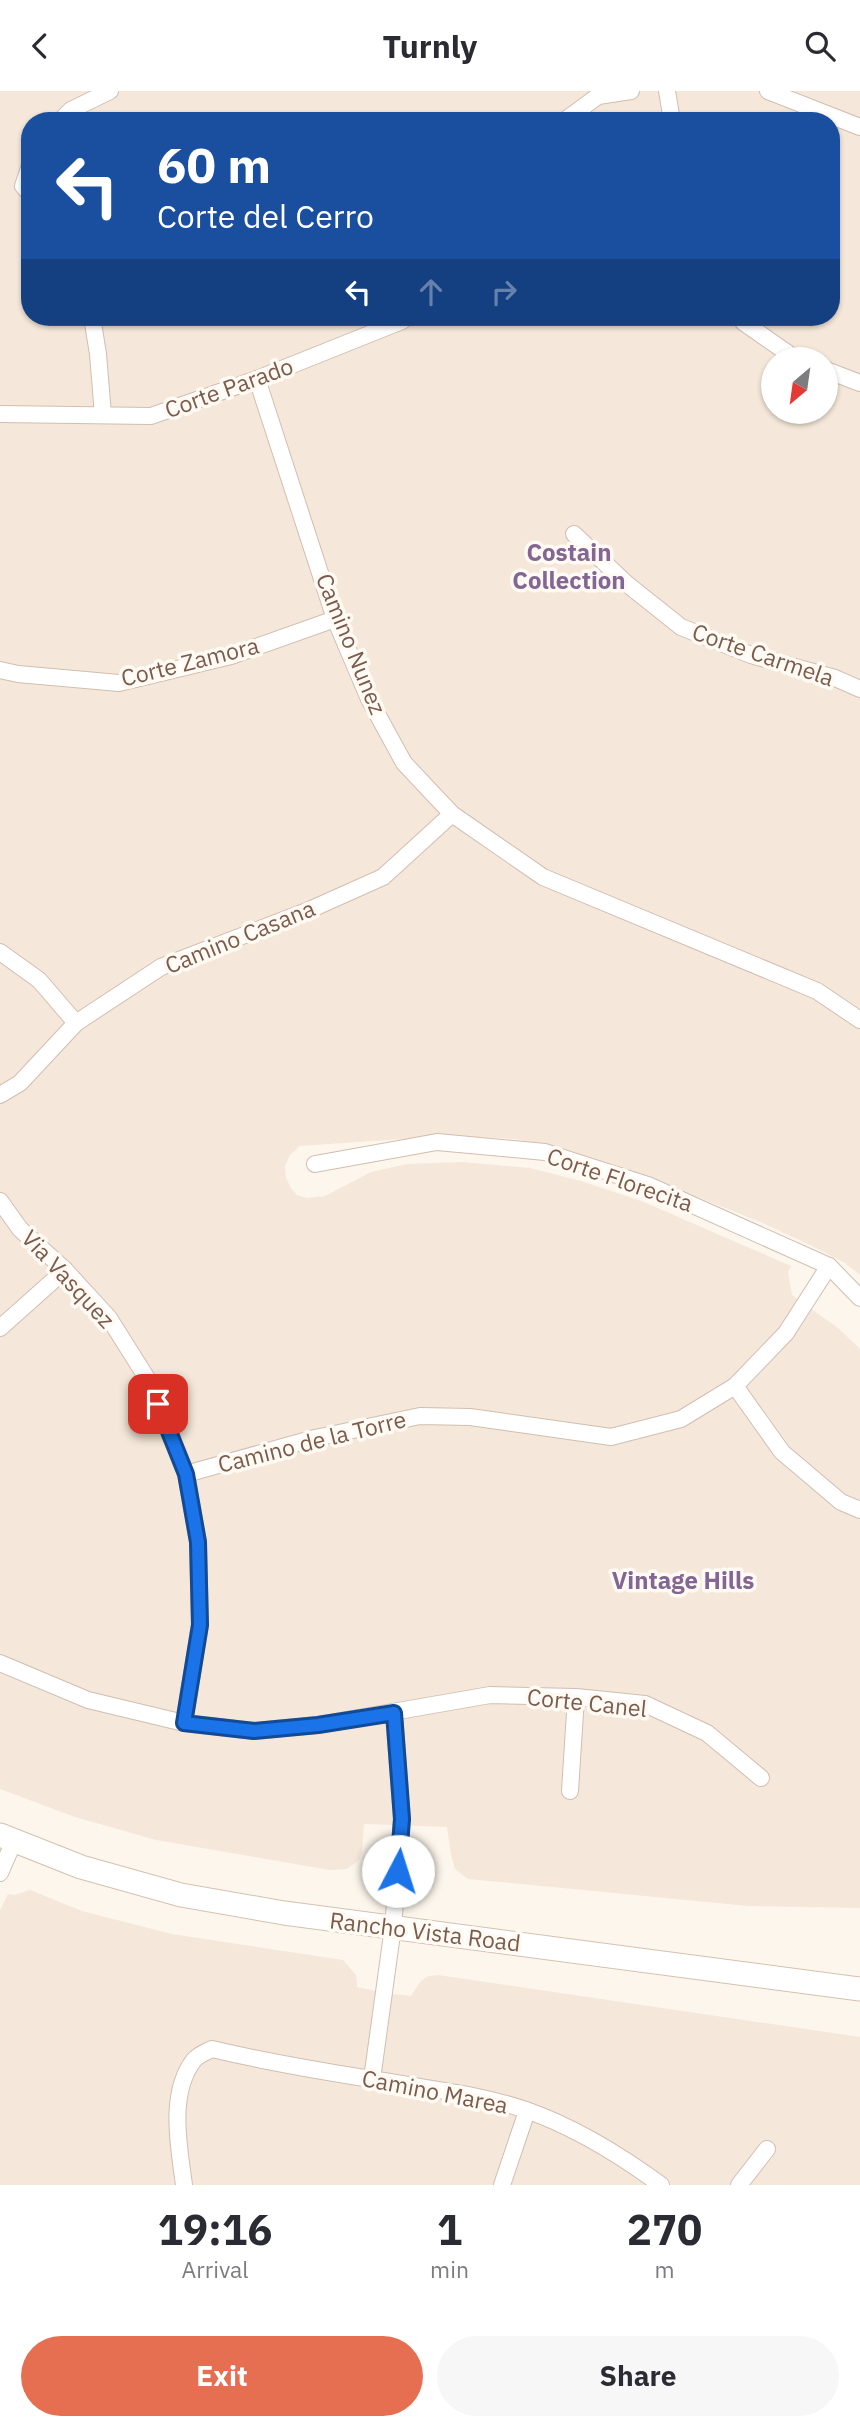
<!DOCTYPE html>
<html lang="en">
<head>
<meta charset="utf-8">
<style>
  :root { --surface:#fff; --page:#f7f7f7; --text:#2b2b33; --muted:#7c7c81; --accent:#e76f51 }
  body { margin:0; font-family:"IBM Plex Sans",sans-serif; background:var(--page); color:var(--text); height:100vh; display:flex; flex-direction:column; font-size:26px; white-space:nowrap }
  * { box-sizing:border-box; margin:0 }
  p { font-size:23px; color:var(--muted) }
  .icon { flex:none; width:38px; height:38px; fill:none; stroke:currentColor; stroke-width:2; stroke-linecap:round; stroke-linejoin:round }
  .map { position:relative; height:2094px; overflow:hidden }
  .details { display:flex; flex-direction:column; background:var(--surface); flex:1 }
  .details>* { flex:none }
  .hud { position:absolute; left:21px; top:21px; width:819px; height:214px; border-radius:28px; box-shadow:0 2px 5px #0004; background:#1a4fa0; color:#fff; overflow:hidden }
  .needle { width:46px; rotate:209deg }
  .buttons { position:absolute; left:761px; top:256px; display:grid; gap:14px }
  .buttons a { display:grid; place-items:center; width:77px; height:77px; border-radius:50%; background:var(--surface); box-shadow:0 2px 5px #0004; font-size:35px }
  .pin { position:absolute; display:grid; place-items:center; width:60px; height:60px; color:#fff; margin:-30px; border-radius:14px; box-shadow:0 4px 10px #0006 }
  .me { position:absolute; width:77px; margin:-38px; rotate:5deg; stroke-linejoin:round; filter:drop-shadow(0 0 5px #0008) }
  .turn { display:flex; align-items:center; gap:24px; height:147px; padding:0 21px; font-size:32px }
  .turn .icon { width:91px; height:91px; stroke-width:2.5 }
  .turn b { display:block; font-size:49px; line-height:60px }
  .lanes { display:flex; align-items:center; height:66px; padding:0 21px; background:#0003; justify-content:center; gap:35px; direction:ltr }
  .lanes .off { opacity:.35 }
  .eta { display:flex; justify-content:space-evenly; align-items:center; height:119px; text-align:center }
  .eta b { font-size:42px; font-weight:700; line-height:49px }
  .primary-button { display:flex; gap:14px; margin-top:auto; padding:14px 21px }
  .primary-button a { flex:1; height:80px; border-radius:42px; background:var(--accent); color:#fff; font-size:28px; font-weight:700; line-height:80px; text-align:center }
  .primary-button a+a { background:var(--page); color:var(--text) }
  header { display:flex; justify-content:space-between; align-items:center; height:91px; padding:0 21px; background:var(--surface); font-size:32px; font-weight:700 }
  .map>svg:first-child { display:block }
  .residential { fill:#f5e8da; fill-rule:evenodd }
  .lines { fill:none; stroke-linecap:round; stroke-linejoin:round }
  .street-casing { stroke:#d1beb0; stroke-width:18 }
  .secondary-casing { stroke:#d6c0b0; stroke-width:25 }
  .street { stroke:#fff; stroke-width:16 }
  .secondary { stroke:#fff; stroke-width:23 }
  .route-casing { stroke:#114b97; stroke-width:18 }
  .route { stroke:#1a73e8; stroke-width:12 }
  .labels { text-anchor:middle; stroke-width:7; stroke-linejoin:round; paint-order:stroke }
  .street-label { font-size:23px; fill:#7a5c4d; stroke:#fffaf3 }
  .neighbourhood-label { font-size:24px; font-weight:bold; fill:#846695; stroke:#fffaf3 }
</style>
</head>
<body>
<header><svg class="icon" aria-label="back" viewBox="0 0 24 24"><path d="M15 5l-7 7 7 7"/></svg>Turnly<svg class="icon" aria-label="search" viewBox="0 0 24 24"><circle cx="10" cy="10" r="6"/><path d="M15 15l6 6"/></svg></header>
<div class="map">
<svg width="860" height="2094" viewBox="0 0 860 2094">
  <rect width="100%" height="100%" fill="#fdf6ec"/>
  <!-- residential -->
  <g class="residential">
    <path d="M 0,0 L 860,0 L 860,1184 L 845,1172 L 812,1155 L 758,1130 L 675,1097 L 615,1074 L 564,1058 L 515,1048 L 477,1046 L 417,1047 L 300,1055 L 290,1064 L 285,1075 L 286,1087 L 291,1097 L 297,1104 L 307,1107 L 325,1105 L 371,1081 L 407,1073 L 462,1071 L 530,1077 L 581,1090 L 644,1111 L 791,1175 L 788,1181 L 792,1204 L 838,1237 L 860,1258 L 860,1817 L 748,1815 L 468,1788 L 455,1778 L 451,1764 L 447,1736 L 364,1733 L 362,1761 L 359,1769 L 347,1778 L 330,1779 L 156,1749 L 75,1726 L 0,1698 ZM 30,30 L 831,30 L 831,226 L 30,226 ZM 774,268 L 826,268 L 826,320 L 774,320 Z"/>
    <path d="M 30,1799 L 82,1820 L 172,1843 L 343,1869 L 356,1884 L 357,1896 L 384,1902 L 411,1905 L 420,1891 L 428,1885 L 438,1884 L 860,1946 L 860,2094 L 0,2094 L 0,1819 L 8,1803 L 14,1804 Z"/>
  </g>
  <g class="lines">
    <defs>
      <g id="street">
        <path d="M 667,0 L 672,30"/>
        <path d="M 768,0 L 860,36"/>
        <path d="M 60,30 L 71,19 L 110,0"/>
        <path d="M 564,30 L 598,5 L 631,0"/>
        <path d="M 30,74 L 23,95 L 30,103"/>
        <path d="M 92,226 L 98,263 L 103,324"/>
        <path d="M 740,226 L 743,231 L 796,268"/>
        <path d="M 826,279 L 860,292"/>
        <path d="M 257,288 L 335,528 L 369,608 L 404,672 L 452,723 L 543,786 L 817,900 L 860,929"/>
        <path d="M 0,323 L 151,325 L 257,288 L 402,230 L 406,226"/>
        <path d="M 574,443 L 627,493 L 681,536 L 751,564 L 835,587 L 860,598"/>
        <path d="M 0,579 L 18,583 L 119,592 L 231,565 L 335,528"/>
        <path d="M 0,861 L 39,889 L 76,932"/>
        <path d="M 0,1004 L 20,992 L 76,932 L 161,876 L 307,820 L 383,786 L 452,723"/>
        <path d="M 315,1073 L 437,1051 L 545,1061 L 648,1094 L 829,1175 L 860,1207"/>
        <path d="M 0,1110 L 20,1138 L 65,1179 L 109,1227 L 148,1289 L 186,1383 L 198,1451 L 200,1534 L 184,1632"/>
        <path d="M 0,1237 L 65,1179"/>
        <path d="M 735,1295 L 782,1361 L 841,1411 L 860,1419"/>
        <path d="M 186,1383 L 315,1347 L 420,1325 L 470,1326 L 611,1346 L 681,1328 L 735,1295 L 786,1242 L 829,1175"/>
        <path d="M 0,1572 L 88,1609 L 184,1632 L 254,1640 L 318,1634 L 490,1604 L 576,1606 L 645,1613 L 707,1642 L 761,1687"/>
        <path d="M 570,1700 L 576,1606"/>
        <path d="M 0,1782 L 14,1750"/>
        <path d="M 372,1988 L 393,1836 L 402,1728 L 394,1622"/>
        <path d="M 184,2094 C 179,2056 168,2002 194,1969 C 198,1964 206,1961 212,1958 C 271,1972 331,1982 390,1991 C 436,1999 482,2004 526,2019 C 575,2036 620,2064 661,2094"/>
        <path d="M 502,2094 L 527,2020"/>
        <path d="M 739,2094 L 767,2058"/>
      </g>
      <path id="secondary" d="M 0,1744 L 81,1776 L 181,1804 L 284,1822 L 860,1898"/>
    </defs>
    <!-- street casing -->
    <use href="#street" class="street-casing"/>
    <!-- secondary casing -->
    <use href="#secondary" class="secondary-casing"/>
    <!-- street -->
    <use href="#street" class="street"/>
    <!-- secondary -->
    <use href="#secondary" class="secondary"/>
  </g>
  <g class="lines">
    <defs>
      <path id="route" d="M 158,1313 L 186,1383 L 198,1451 L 200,1534 L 184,1632 L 254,1640 L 318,1634 L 394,1622 L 402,1728 L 398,1780"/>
    </defs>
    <!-- route casing -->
    <use href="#route" class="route-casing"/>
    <!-- route -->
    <use href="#route" class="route"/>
  </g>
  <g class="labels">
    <!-- street labels -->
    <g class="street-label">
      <text transform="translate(229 297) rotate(-20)" y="8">Corte Parado</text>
      <text transform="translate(351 553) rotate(68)" y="8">Camino Nunez</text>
      <text transform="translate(763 564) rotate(19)" y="8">Corte Carmela</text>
      <text transform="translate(190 571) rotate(-14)" y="8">Corte Zamora</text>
      <text transform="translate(240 846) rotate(-22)" y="8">Camino Casana</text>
      <text transform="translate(620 1089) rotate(19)" y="8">Corte Florecita</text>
      <text transform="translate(68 1188) rotate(47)" y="8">Via Vasquez</text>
      <text transform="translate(312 1351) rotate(-14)" y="8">Camino de la Torre</text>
      <text transform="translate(587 1612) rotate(6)" y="8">Corte Canel</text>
      <text transform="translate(425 1841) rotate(7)" y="8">Rancho Vista Road</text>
      <text transform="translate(435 2001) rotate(11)" y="8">Camino Marea</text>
    </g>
    <!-- neighbourhood labels -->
    <g class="neighbourhood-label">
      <text x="569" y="470">Costain<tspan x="569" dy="28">Collection</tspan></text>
      <text x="683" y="1498">Vintage Hills</text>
    </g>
  </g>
</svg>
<div class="buttons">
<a><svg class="needle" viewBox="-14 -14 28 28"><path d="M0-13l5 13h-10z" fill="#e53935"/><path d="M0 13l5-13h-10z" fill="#7c7c81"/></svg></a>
</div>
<div class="pin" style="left:158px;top:1313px;background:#d93025"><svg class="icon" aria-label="arrive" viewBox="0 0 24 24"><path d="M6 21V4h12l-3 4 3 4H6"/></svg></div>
<svg class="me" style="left:398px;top:1780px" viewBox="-20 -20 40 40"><circle r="19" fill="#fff"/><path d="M0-13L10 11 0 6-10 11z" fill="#1a73e8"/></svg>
<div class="hud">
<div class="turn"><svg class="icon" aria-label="left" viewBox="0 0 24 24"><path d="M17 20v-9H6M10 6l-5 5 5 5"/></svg><div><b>60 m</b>Corte del Cerro</div></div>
<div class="lanes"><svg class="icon" aria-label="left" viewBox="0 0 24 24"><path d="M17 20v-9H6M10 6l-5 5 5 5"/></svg><svg class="icon off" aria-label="ahead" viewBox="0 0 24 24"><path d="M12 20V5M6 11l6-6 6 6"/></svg><svg class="icon off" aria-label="right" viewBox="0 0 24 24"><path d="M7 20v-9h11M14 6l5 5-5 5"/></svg></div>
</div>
</div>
<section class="details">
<div class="eta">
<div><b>19:16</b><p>Arrival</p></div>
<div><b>1</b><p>min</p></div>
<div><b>270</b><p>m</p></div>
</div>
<div class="primary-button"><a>Exit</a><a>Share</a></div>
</section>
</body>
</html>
